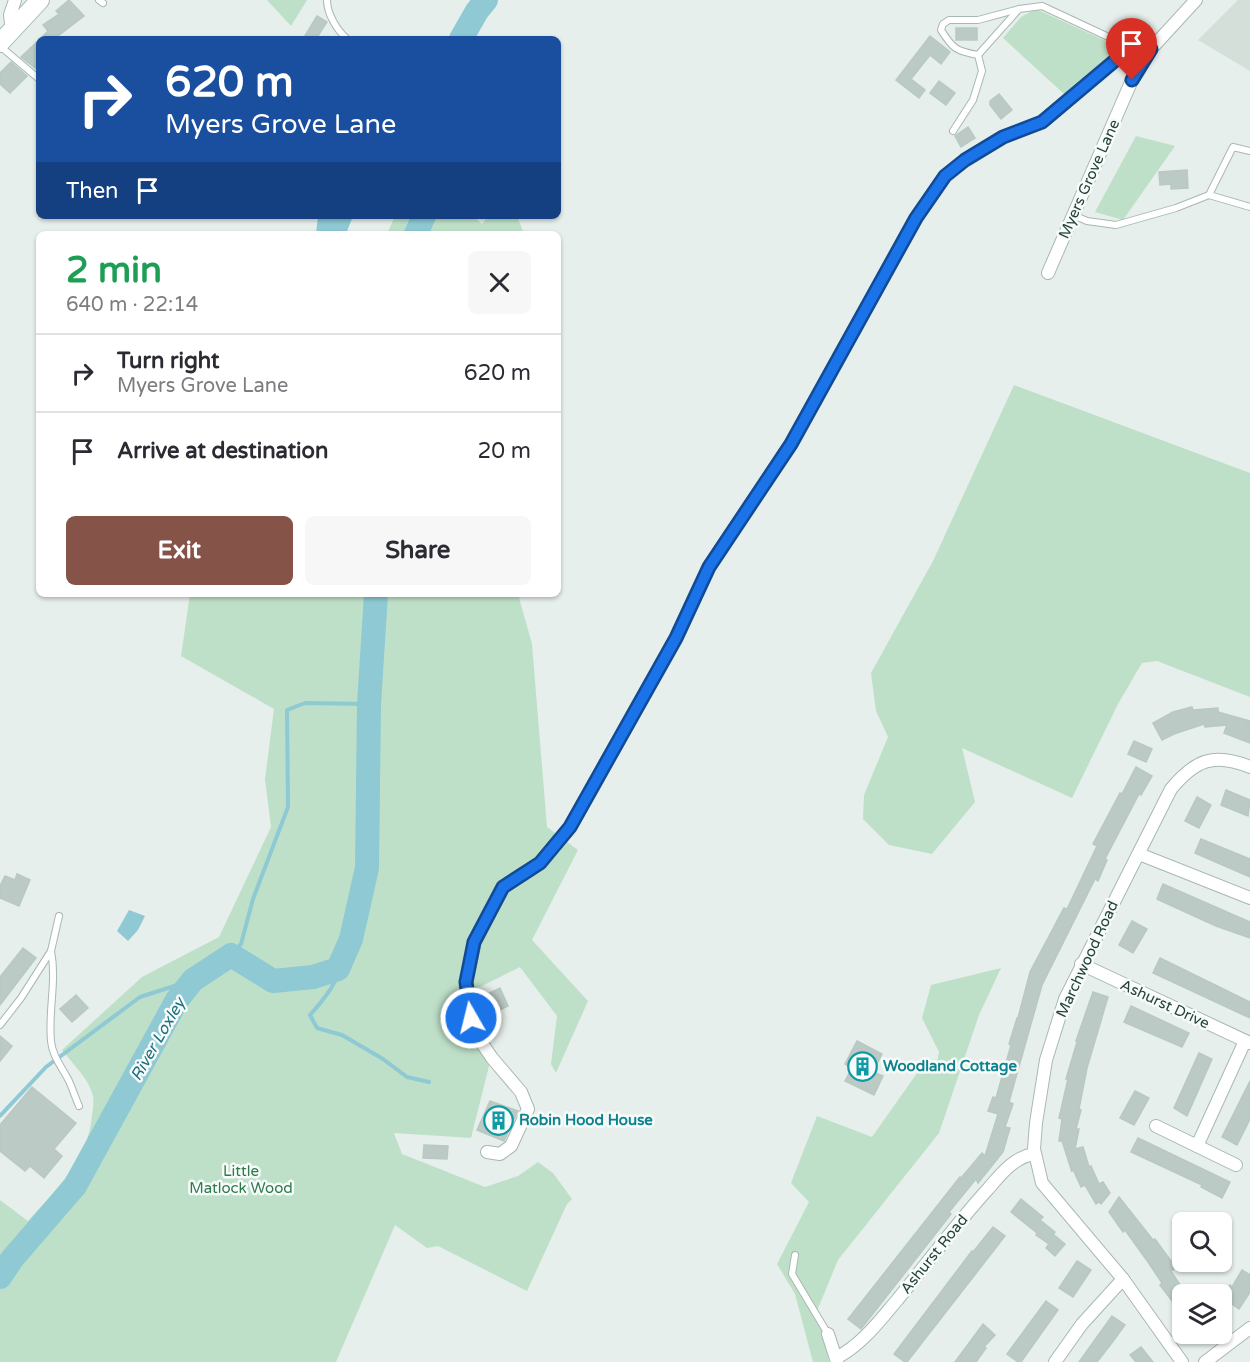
<!DOCTYPE html>
<html lang="en">
<head>
<meta charset="utf-8">
<style>
  :root { --surface:#fff; --page:#f7f7f7; --text:#2b2b33; --muted:#7c7c81; --line:#e1e1e2; --accent:#855347 }
  body { margin:0; font-family:"Varela Round",sans-serif; background:var(--page); color:var(--text); height:100vh; display:flex; flex-direction:column; font-size:22px; white-space:nowrap }
  * { box-sizing:border-box; margin:0 }
  p { font-size:20px; color:var(--muted) }
  .icon { flex:none; width:33px; height:33px; fill:none; stroke:currentColor; stroke-width:2; stroke-linecap:round; stroke-linejoin:round }
  .map { position:relative; flex:1; overflow:hidden }
  .sheet { position:absolute; left:36px; top:231px; width:525px; height:366px; display:flex; flex-direction:column; background:var(--surface); border-radius:9px; box-shadow:0 2px 4px #0004 }
  .sheet>* { flex:none }
  .guide { position:absolute; left:36px; top:36px; width:525px; height:183px; border-radius:9px; box-shadow:0 2px 4px #0004; background:#1a4fa0; color:#fff; overflow:hidden }
  .controls { position:absolute; left:1172px; top:1212px; display:grid; gap:12px }
  .controls a { display:grid; place-items:center; width:60px; height:60px; border-radius:9px; background:var(--surface); box-shadow:0 2px 4px #0004; font-size:30px }
  .pin { position:absolute; display:grid; place-items:center; width:51px; height:51px; color:#fff; margin:-62px -26px; border-radius:50% 50% 50% 0; rotate:-45deg; box-shadow:0 0 6px #0007 }
  .pin .icon { rotate:45deg }
  .me { position:absolute; width:66px; margin:-33px; rotate:352deg; stroke-linejoin:round; filter:drop-shadow(0 0 4px #0008) }
  .turn { display:flex; align-items:center; gap:21px; height:126px; padding:0 30px; font-size:27px }
  .turn .icon { width:78px; height:78px; stroke-width:2.5 }
  .turn b { display:block; font-size:42px; line-height:51px }
  .then { display:flex; align-items:center; height:57px; padding:0 30px; background:#0003; gap:12px; font-size:22px }
  .round { display:grid; place-items:center; flex:none; width:63px; height:63px; border-radius:9px; background:var(--page) }
  .headline { display:flex; align-items:center; justify-content:space-between; height:102px; padding:0 30px }
  h1 { font-size:36px; font-weight:700; line-height:45px; color:#1e9e55 }
  .primary-button { display:flex; gap:12px; margin-top:auto; padding:12px 30px }
  .primary-button a { flex:1; height:69px; border-radius:9px; background:var(--accent); color:#fff; font-size:24px; font-weight:700; line-height:69px; text-align:center }
  .primary-button a+a { background:var(--page); color:var(--text) }
  ul { padding:0; list-style:none }
  li { display:flex; align-items:center; gap:18px; height:78px; padding:0 30px; border-top:2px solid var(--line) }
  li div { flex:1 }
  li b { display:block; font-size:22px }
  li em { font-style:normal }
  .map>svg:first-child { display:block }
  .built { fill:#d4dfda }
  .green { fill:#bfe0c8 }
  .water { fill:#8ec9d4 }
  .lines { fill:none; stroke-linecap:round; stroke-linejoin:round }
  .stream { stroke:#8ec9d4; stroke-width:4 }
  .river { stroke:#8ec9d4; stroke-width:24 }
  .building { fill:#bbcac4; stroke:#b8c9c2; stroke-width:1.5 }
  .lane-casing { stroke:#a8b8b2; stroke-width:8 }
  .street-casing { stroke:#a8b8b2; stroke-width:14 }
  .secondary-casing { stroke:#a4bbb3; stroke-width:20 }
  .lane { stroke:#fff; stroke-width:6 }
  .street { stroke:#fff; stroke-width:12 }
  .secondary { stroke:#fff; stroke-width:18 }
  .route-casing { stroke:#114b97; stroke-width:15 }
  .route { stroke:#1a73e8; stroke-width:10 }
  .labels { text-anchor:middle; stroke-width:5; stroke-linejoin:round; paint-order:stroke }
  .street-label { font-size:15px; fill:#24423a; stroke:#f7fbf9 }
  .culture-label { font-size:15px; font-weight:bold; fill:#0d838f; stroke:#f7fbf9; text-anchor:start }
  .park-label { font-size:15px; fill:#2d7a4b; stroke:#f7fbf9 }
  .water-label { font-size:16px; font-style:italic; fill:#1c6f80; stroke:#f7fbf9 }
</style>
</head>
<body>
<div class="map">
<svg width="1250" height="1362" viewBox="0 0 1250 1362">
  <rect width="100%" height="100%" fill="#e6efeb"/>
  <!-- built -->
  <path class="built" d="M 1238,0 L 1250,0 L 1250,71 L 1198,40 Z"/>
  <!-- green -->
  <g class="green">
    <path d="M 267,0 L 307,0 L 291,26 Z"/>
    <path d="M 1036,9 L 1119,47 L 1064,94 L 1003,38 L 1021,17 Z"/>
    <path d="M 1136,136 L 1175,146 L 1123,220 L 1095,212 Z"/>
    <path d="M 395,216 L 473,216 L 482,224 L 488,216 L 517,216 L 524,234 L 387,234 Z"/>
    <path d="M 1014,385 L 1250,473 L 1250,697 L 1157,661 L 1142,663 L 1118,704 L 1072,798 L 962,748 L 975,802 L 932,854 L 889,845 L 863,819 L 864,795 L 888,737 L 876,711 L 871,673 L 933,561 Z"/>
    <path d="M 190,594 L 518,594 L 532,644 L 547,827 L 578,850 L 532,940 L 588,1001 L 556,1073 L 551,1064 L 557,1016 L 520,967 L 460,997 L 467,1036 L 490,1062 L 471,1138 L 394,1133 L 402,1154 L 485,1187 L 518,1176 L 538,1162 L 553,1173 L 572,1199 L 567,1204 L 527,1291 L 438,1246 L 427,1248 L 395,1225 L 336,1362 L 0,1362 L 0,1200 L 28,1221 C 55,1191 89,1158 92,1115 C 93,1109 94,1102 93,1096 C 89,1079 73,1064 62,1050 L 142,977 L 219,937 L 271,827 L 265,779 L 274,709 L 181,656 Z"/>
    <path d="M 1001,968 L 979,1015 L 939,1133 L 838,1260 L 817,1311 L 829,1362 L 813,1362 L 795,1294 L 777,1264 L 809,1202 L 791,1183 L 817,1116 L 872,1137 L 922,1066 L 936,1067 L 939,1052 L 922,1018 L 931,985 Z"/>
  </g>
  <!-- water -->
  <g class="water">
    <path d="M 318,216 L 353,216 L 346,234 L 316,234 Z"/>
    <path d="M 129,910 L 145,916 L 138,930 L 128,941 L 117,931 Z"/>
  </g>
  <g class="lines">
    <!-- stream -->
    <g class="stream">
      <path d="M 231,955 L 241,944 L 253,899 L 288,807 L 287,710 L 305,703 L 369,704"/>
      <path d="M 338,969 C 339,982 319,1005 310,1015 L 317,1028 L 342,1035 L 383,1059 L 407,1077 L 429,1082"/>
      <path d="M 0,1116 L 46,1067 L 140,997 L 193,980"/>
    </g>
    <!-- river -->
    <g class="river">
      <path d="M 461,39 L 477,11 L 486,0"/>
      <path d="M 416,234 L 424,216"/>
      <path d="M 0,1277 L 12,1259 L 75,1186 L 177,1000 L 193,980 L 231,955 L 273,981 L 313,977 L 338,969 L 351,939 L 367,868 L 369,704 L 376,594"/>
    </g>
  </g>
  <!-- building -->
  <g class="building">
    <path d="M 69,0 L 84,16 L 54,39 L 40,39 L 48,31 L 43,25 L 59,14 L 56,11 Z"/>
    <path d="M 317,16 L 327,22 L 316,39 L 303,39 Z"/>
    <rect x="956" y="28" width="21" height="12"/>
    <path d="M 930,36 L 950,52 L 941,64 L 930,55 L 911,79 L 925,90 L 919,98 L 896,80 Z"/>
    <path d="M 39,40 L 39,64 L 35,68 L 21,57 Z"/>
    <path d="M 11,62 L 27,76 L 10,93 L 0,84 L 0,73 Z"/>
    <path d="M 939,81 L 955,93 L 946,105 L 930,93 Z"/>
    <path d="M 999,94 L 1012,110 L 1001,119 L 990,105 L 990,101 Z"/>
    <path d="M 968,127 L 975,138 L 961,147 L 955,136 Z"/>
    <path d="M 1187,170 L 1188,188 L 1171,189 L 1171,184 L 1160,185 L 1159,172 Z"/>
    <path d="M 1192,707 L 1193,710 L 1218,708 L 1218,712 L 1250,721 L 1250,723 L 1247,724 L 1250,725 L 1250,743 L 1224,733 L 1227,725 L 1205,727 L 1204,724 L 1174,734 L 1162,740 L 1153,723 L 1173,712 Z"/>
    <path d="M 1134,741 L 1152,749 L 1146,762 L 1128,754 Z"/>
    <path d="M 1136,767 L 1152,776 L 1141,795 L 1139,794 L 1105,859 L 1107,860 L 1098,881 L 1095,879 L 1042,985 L 1009,1102 L 1013,1104 L 1005,1127 L 1010,1128 L 1003,1152 L 978,1183 L 976,1179 L 949,1212 L 951,1214 L 861,1329 L 848,1319 L 960,1177 L 961,1178 L 982,1153 L 985,1156 L 998,1114 L 988,1111 L 993,1097 L 996,1098 L 1011,1045 L 1009,1044 L 1017,1018 L 1018,1018 L 1030,972 L 1064,908 L 1067,909 L 1097,846 L 1093,844 L 1120,793 L 1122,794 Z"/>
    <path d="M 1226,790 L 1250,800 L 1248,816 L 1221,805 Z"/>
    <path d="M 1197,797 L 1211,805 L 1199,828 L 1185,821 Z"/>
    <path d="M 1201,839 L 1250,859 L 1250,877 L 1195,853 Z"/>
    <path d="M 17,874 L 30,880 L 19,906 L 0,898 L 0,886 L 5,876 L 15,880 Z"/>
    <path d="M 1163,884 L 1250,922 L 1250,938 L 1216,926 L 1157,899 Z"/>
    <path d="M 1132,921 L 1147,929 L 1133,953 L 1119,945 Z"/>
    <path d="M 23,948 L 36,958 L 0,1005 L 0,977 Z"/>
    <path d="M 1160,958 L 1250,1002 L 1250,1018 L 1153,973 Z"/>
    <path d="M 500,988 L 508,1006 L 490,1015 L 481,997 Z"/>
    <path d="M 1093,992 L 1108,997 L 1087,1068 L 1079,1109 L 1081,1110 L 1076,1129 L 1079,1129 L 1075,1149 L 1083,1147 L 1089,1167 L 1091,1166 L 1099,1184 L 1103,1182 L 1110,1193 L 1101,1204 L 1099,1202 L 1096,1204 L 1085,1185 L 1081,1187 L 1072,1167 L 1072,1172 L 1062,1141 L 1059,1141 L 1062,1119 L 1059,1118 L 1068,1079 L 1066,1079 L 1077,1042 L 1076,1041 Z"/>
    <path d="M 76,995 L 88,1008 L 72,1022 L 60,1009 Z"/>
    <path d="M 1131,1006 L 1189,1033 L 1182,1047 L 1124,1022 Z"/>
    <path d="M 0,1036 L 12,1046 L 0,1061 Z"/>
    <path d="M 857,1041 L 882,1054 L 873,1072 L 883,1076 L 874,1095 L 845,1081 L 852,1068 L 845,1064 Z"/>
    <path d="M 1199,1053 L 1212,1059 L 1187,1116 L 1174,1108 Z"/>
    <path d="M 1250,1081 L 1250,1119 L 1237,1145 L 1222,1137 Z"/>
    <path d="M 32,1087 L 76,1123 L 54,1149 L 62,1156 L 44,1178 L 30,1166 L 25,1171 L 0,1151 L 0,1125 Z"/>
    <path d="M 1135,1091 L 1149,1098 L 1134,1125 L 1120,1118 Z"/>
    <path d="M 490,1101 L 518,1111 L 504,1141 L 477,1130 Z"/>
    <path d="M 1138,1138 L 1230,1182 L 1222,1198 L 1201,1187 L 1202,1185 L 1131,1152 Z"/>
    <path d="M 424,1145 L 448,1146 L 447,1159 L 423,1158 Z"/>
    <path d="M 1119,1197 L 1153,1240 L 1155,1239 L 1176,1268 L 1171,1271 L 1186,1294 L 1182,1294 L 1182,1314 L 1160,1285 L 1162,1283 L 1148,1262 L 1125,1230 L 1123,1232 L 1109,1212 Z"/>
    <path d="M 1021,1199 L 1043,1217 L 1040,1220 L 1055,1232 L 1053,1234 L 1065,1244 L 1055,1256 L 1046,1248 L 1049,1244 L 1036,1235 L 1037,1233 L 1011,1212 Z"/>
    <path d="M 993,1227 L 1005,1236 L 907,1362 L 905,1362 L 894,1354 L 972,1251 L 973,1252 Z"/>
    <path d="M 1077,1261 L 1091,1270 L 1073,1297 L 1059,1288 Z"/>
    <path d="M 1242,1270 L 1250,1275 L 1250,1292 L 1239,1309 L 1222,1297 L 1230,1285 L 1232,1287 Z"/>
    <path d="M 1046,1301 L 1058,1310 L 1021,1362 L 1018,1362 L 1007,1354 Z"/>
    <path d="M 1112,1316 L 1125,1325 L 1111,1344 L 1097,1362 L 1079,1362 Z"/>
    <path d="M 983,1324 L 995,1335 L 984,1347 L 986,1348 L 976,1362 L 955,1362 Z"/>
    <path d="M 1141,1347 L 1153,1362 L 1136,1362 L 1130,1355 Z"/>
  </g>
  <g class="lines">
    <defs>
      <g id="lane">
        <path d="M 99,0 L 103,3"/>
        <path d="M 327,0 C 327,14 337,30 347,39"/>
        <path d="M 0,46 L 39,79"/>
        <path d="M 978,55 L 1019,9 L 1042,6 L 1130,47"/>
        <path d="M 953,131 L 973,100 L 982,71 L 978,55 C 956,51 953,49 941,30 L 943,24 L 949,20 L 978,20 L 1019,9"/>
        <path d="M 1209,195 L 1233,147 L 1250,151"/>
        <path d="M 1073,215 L 1087,221 L 1116,225 L 1176,208 L 1209,195 L 1250,207"/>
        <path d="M 51,951 C 57,981 48,1010 51,1041 C 52,1055 61,1066 68,1079 C 72,1087 75,1097 79,1106"/>
        <path d="M 0,1025 L 21,998 L 51,951 L 59,916"/>
        <path d="M 795,1255 L 792,1274 L 828,1334"/>
      </g>
      <g id="street">
        <path d="M 12,31 L 10,15 L 15,0"/>
        <path d="M 1048,273 L 1132,80 L 1151,49 L 1196,0"/>
        <path d="M 1139,854 L 1250,898"/>
        <path d="M 1081,964 L 1250,1043"/>
        <path d="M 1156,1126 L 1236,1165"/>
        <path d="M 1197,1146 L 1245,1041"/>
        <path d="M 487,1152 L 500,1154 L 511,1146 L 528,1109 L 521,1092 L 492,1058 L 475,1033 L 466,983 L 475,942 L 503,887 L 540,863 L 570,827 L 676,638 L 709,567 L 791,444 L 916,218 L 945,176 L 965,160 L 1003,137 L 1042,122 L 1131,47 L 1151,49"/>
        <path d="M 828,1334 L 837,1362"/>
        <path d="M 836,1358 C 862,1345 880,1320 898,1299 C 928,1262 956,1224 988,1189 C 1001,1174 1014,1157 1034,1154"/>
        <path d="M 1055,1362 L 1082,1324 L 1123,1279"/>
        <path d="M 1182,1362 L 1123,1279 L 1042,1183 L 1034,1149 L 1036,1123 L 1046,1060 L 1065,999 L 1171,789 C 1195,760 1214,752 1250,767"/>
        <path d="M 1205,1362 L 1250,1328"/>
      </g>
      <path id="secondary" d="M 0,43 L 40,0"/>
    </defs>
    <!-- lane casing -->
    <use href="#lane" class="lane-casing"/>
    <!-- street casing -->
    <use href="#street" class="street-casing"/>
    <!-- secondary casing -->
    <use href="#secondary" class="secondary-casing"/>
    <!-- lane -->
    <use href="#lane" class="lane"/>
    <!-- street -->
    <use href="#street" class="street"/>
    <!-- secondary -->
    <use href="#secondary" class="secondary"/>
  </g>
  <g class="lines">
    <defs>
      <path id="route" d="M 471,1018 L 466,982 L 474,942 L 503,887 L 540,863 L 570,827 L 676,638 L 709,567 L 791,444 L 916,218 L 945,176 L 965,160 L 1003,137 L 1042,122 L 1131,47 L 1151,49 L 1132,80"/>
    </defs>
    <!-- route casing -->
    <use href="#route" class="route-casing"/>
    <!-- route -->
    <use href="#route" class="route"/>
  </g>
  <!-- icons -->
  <defs>
    <symbol id="building-ring" viewBox="-11 -11 22 22"><circle r="9.5" fill="#f7fbf9" stroke="#0f9aa8" stroke-width="1.5"/><path d="M-4-6H4V6H1V3H-1V6H-4ZM-2.5-4.3h1.7v1.8h-1.7ZM.8-4.3h1.7v1.8H.8ZM-2.5-1h1.7V.8h-1.7ZM.8-1h1.7V.8H.8Z" fill="#0f9aa8"/></symbol>
  </defs>
  <g fill-rule="evenodd">
    <use href="#building-ring" x="846" y="1050" width="33" height="33"/>
    <use href="#building-ring" x="482" y="1104" width="33" height="33"/>
  </g>
  <g class="labels">
    <!-- street labels -->
    <g class="street-label">
      <text transform="translate(1089 179) rotate(-66)" y="5">Myers Grove Lane</text>
      <text transform="translate(1087 959) rotate(-65)" y="5">Marchwood Road</text>
      <text transform="translate(1165 1004) rotate(25)" y="5">Ashurst Drive</text>
      <text transform="translate(934 1254) rotate(-51)" y="5">Ashurst Road</text>
    </g>
    <!-- culture labels -->
    <g class="culture-label">
      <text x="883" y="1071">Woodland Cottage</text>
      <text x="519" y="1125">Robin Hood House</text>
    </g>
    <!-- park labels -->
    <g class="park-label">
      <text x="241" y="1176">Little<tspan x="241" dy="17">Matlock Wood</tspan></text>
    </g>
    <!-- water labels -->
    <g class="water-label">
      <text transform="translate(157 1039) rotate(-60)" y="6">River Loxley</text>
    </g>
  </g>
</svg>
<div class="controls">
<a><svg class="icon" aria-label="search" viewBox="0 0 24 24"><circle cx="10" cy="10" r="6"/><path d="M15 15l6 6"/></svg></a>
<a><svg class="icon" aria-label="layers" viewBox="0 0 24 24"><path d="M12 4l9 5-9 5-9-5zM3 14l9 5 9-5"/></svg></a>
</div>
<div class="pin" style="left:1132px;top:80px;background:#d93025"><svg class="icon" aria-label="arrive" viewBox="0 0 24 24"><path d="M6 21V4h12l-3 4 3 4H6"/></svg></div>
<svg class="me" style="left:471px;top:1018px" viewBox="-20 -20 40 40"><circle r="17" fill="#1a73e8" stroke="#fff" stroke-width="3"/><path d="M0-11L8 9 0 5-8 9z" fill="#fff"/></svg>
<div class="guide">
<div class="turn"><svg class="icon" aria-label="right" viewBox="0 0 24 24"><path d="M7 20v-9h11M14 6l5 5-5 5"/></svg><div><b>620 m</b>Myers Grove Lane</div></div>
<div class="then">Then<svg class="icon" aria-label="arrive" viewBox="0 0 24 24"><path d="M6 21V4h12l-3 4 3 4H6"/></svg></div>
</div>
<section class="sheet">
<div class="headline"><div><h1>2 min</h1><p>640 m · 22:14</p></div><a class="round"><svg class="icon" aria-label="close" viewBox="0 0 24 24"><path d="M6 6l12 12M18 6L6 18"/></svg></a></div>
<ul>
<li><svg class="icon" aria-label="right" viewBox="0 0 24 24"><path d="M7 20v-9h11M14 6l5 5-5 5"/></svg><div><b>Turn right</b><p>Myers Grove Lane</p></div><em>620 m</em></li>
<li><svg class="icon" aria-label="arrive" viewBox="0 0 24 24"><path d="M6 21V4h12l-3 4 3 4H6"/></svg><div><b>Arrive at destination</b></div><em>20 m</em></li>
</ul>
<div class="primary-button"><a>Exit</a><a>Share</a></div>
</section>
</div>
</body>
</html>
